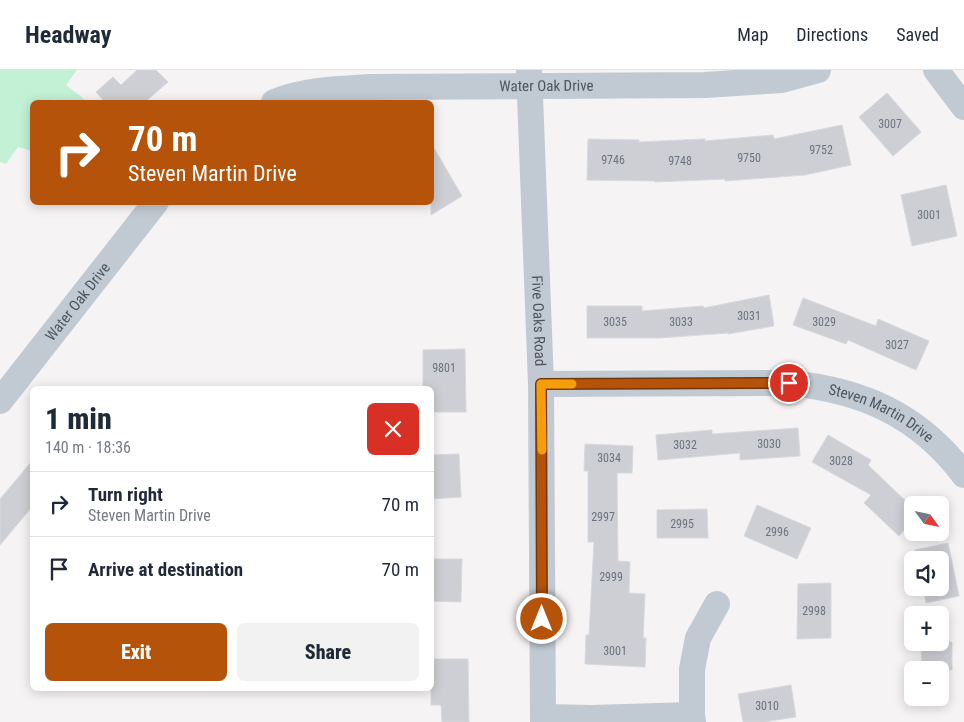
<!DOCTYPE html>
<html lang="en">
<head>
<meta charset="utf-8">
<style>
  :root { --surface:#fff; --page:#f2f2f3; --text:#1f2937; --muted:#747a83; --line:#e0e1e3; --accent:#b45309 }
  body { margin:0; font-family:"Roboto Condensed",sans-serif; background:var(--page); color:var(--text); height:100vh; display:flex; flex-direction:column; font-size:19px; white-space:nowrap }
  * { box-sizing:border-box; margin:0 }
  p { font-size:16px; color:var(--muted) }
  .icon { flex:none; width:28px; height:28px; fill:none; stroke:currentColor; stroke-width:2; stroke-linecap:round; stroke-linejoin:round }
  .map { position:relative; flex:1; overflow:hidden }
  .side { position:absolute; left:30px; top:316px; width:404px; height:305px; display:flex; flex-direction:column; background:var(--surface); border-radius:8px; box-shadow:0 2px 12px #0003 }
  .side>* { flex:none }
  .banner { position:absolute; left:30px; top:30px; width:404px; height:105px; border-radius:8px; box-shadow:0 2px 12px #0003; background:#b45309; color:#fff; overflow:hidden }
  .needle { width:32px; rotate:123deg }
  .buttons { position:absolute; left:904px; top:426px; display:grid; gap:10px }
  .buttons a { display:grid; place-items:center; width:45px; height:45px; border-radius:8px; background:var(--surface); box-shadow:0 2px 12px #0003; font-size:25px }
  .pin { position:absolute; display:grid; place-items:center; width:42px; height:42px; color:#fff; margin:-21px; border:2px solid #fff; border-radius:50%; box-shadow:0 1px 5px #0007 }
  .me { position:absolute; width:55px; margin:-28px; rotate:0deg; stroke-linejoin:round; filter:drop-shadow(0 0 4px #0008) }
  .turn { display:flex; align-items:center; gap:18px; height:105px; padding:0 15px; font-size:22px }
  .turn .icon { width:65px; height:65px; stroke-width:2.5 }
  .turn b { display:block; font-size:35px; line-height:42px }
  .round { display:grid; place-items:center; flex:none; width:52px; height:52px; border-radius:8px; background:var(--page) }
  .summary { display:flex; align-items:center; justify-content:space-between; height:85px; padding:0 15px }
  h1 { font-size:30px; font-weight:800; line-height:38px }
  .cta { display:flex; gap:10px; margin-top:auto; padding:10px 15px }
  .cta a { flex:1; height:58px; border-radius:8px; background:var(--accent); color:#fff; font-size:20px; font-weight:800; line-height:58px; text-align:center }
  .cta a+a { background:var(--page); color:var(--text) }
  ul { padding:0; list-style:none }
  li { display:flex; align-items:center; gap:15px; height:65px; padding:0 15px; border-top:1px solid var(--line) }
  li div { flex:1 }
  li b { display:block; font-size:19px }
  li em { font-style:normal }
  header { display:flex; align-items:center; gap:30px; box-sizing:border-box; height:70px; padding:0 25px; background:var(--surface); border-bottom:1px solid var(--line) }
  header strong { font-size:24px }
  nav { display:flex; gap:28px; margin-inline-start:auto; font-size:18px }
  .map>svg:first-child { display:block }
  .green { fill:#c3f1d5 }
  .building { fill:#cdcfd5; stroke:#d7d9de }
  .lines { fill:none; stroke-linecap:round; stroke-linejoin:round }
  .street { stroke:#c1cad2; stroke-width:26 }
  .route-casing { stroke:#753606; stroke-width:12 }
  .route { stroke:#b45309; stroke-width:9 }
  .slow { stroke:#f59e0b; stroke-width:9 }
  .labels { text-anchor:middle; stroke-width:4; stroke-linejoin:round; paint-order:stroke }
  .number-label { font-size:12px; fill:#6b747e }
  .street-label { font-size:15px; fill:#4a5661; stroke:#fff }
</style>
</head>
<body>
<header>
<strong>Headway</strong>
<nav><a>Map</a><a>Directions</a><a>Saved</a></nav>
</header>
<div class="map">
<svg width="964" height="652" viewBox="0 0 964 652">
  <rect width="100%" height="100%" fill="#f5f3f3"/>
  <!-- green -->
  <path class="green" d="M 0,0 L 77,0 L 66,15 L 88,32 L 59,32 L 54,29 L 52,32 L 32,32 L 32,81 L 18,77 L 6,94 L 0,92 Z"/>
  <!-- building -->
  <g class="building">
    <path d="M 137,0 L 156,0 L 168,12 L 145,32 L 103,32 L 104,31 L 96,22 L 113,7 L 121,15 Z"/>
    <path d="M 887,23 L 921,62 L 893,86 L 859,47 Z"/>
    <path d="M 842,55 L 851,95 L 805,105 L 725,111 L 725,109 L 655,112 L 655,111 L 587,110 L 588,69 L 639,70 L 639,72 L 705,69 L 705,71 L 773,65 L 774,69 Z"/>
    <path d="M 431,73 L 462,126 L 431,145 Z"/>
    <path d="M 946,115 L 957,166 L 912,176 L 901,125 Z"/>
    <path d="M 769,225 L 774,256 L 728,264 L 728,263 L 659,268 L 587,268 L 587,236 L 642,236 L 642,241 L 703,236 L 704,238 Z"/>
    <path d="M 803,228 L 876,256 L 878,249 L 929,271 L 916,300 L 848,270 L 846,274 L 793,255 Z"/>
    <path d="M 465,279 L 466,342 L 431,342 L 431,319 L 423,319 L 423,280 Z"/>
    <path d="M 798,358 L 800,386 L 740,390 L 740,383 L 658,390 L 656,365 L 712,360 L 712,364 Z"/>
    <path d="M 828,365 L 871,390 L 868,395 L 912,437 L 912,451 L 899,466 L 864,433 L 871,425 L 812,392 Z"/>
    <path d="M 585,374 L 633,376 L 632,403 L 617,403 L 618,491 L 630,492 L 629,523 L 645,524 L 643,568 L 646,568 L 645,597 L 585,594 L 586,565 L 589,565 L 594,472 L 588,472 L 588,401 L 584,401 Z"/>
    <path d="M 459,384 L 461,427 L 431,429 L 431,385 Z"/>
    <path d="M 32,391 L 32,437 L 0,475 L 0,429 Z"/>
    <path d="M 757,435 L 811,458 L 797,489 L 744,466 Z"/>
    <path d="M 707,439 L 708,468 L 657,468 L 657,440 Z"/>
    <path d="M 948,473 L 959,526 L 926,533 L 923,518 L 940,518 L 940,490 L 917,490 L 915,480 Z"/>
    <path d="M 431,489 L 462,489 L 461,532 L 431,531 Z"/>
    <path d="M 831,513 L 831,568 L 797,569 L 798,514 Z"/>
    <path d="M 921,572 L 952,572 L 952,600 L 922,600 Z"/>
    <path d="M 431,589 L 468,589 L 469,652 L 442,652 L 441,635 L 431,635 Z"/>
    <path d="M 791,615 L 796,647 L 764,652 L 743,652 L 738,624 Z"/>
  </g>
  <g class="lines">
    <!-- street -->
    <g class="street">
      <path id="s1" d="M 529,0 L 541,314 L 543,652"/>
      <path d="M 936,0 L 964,37"/>
      <path id="s2" d="M 274,32 C 305,20 336,19 369,17 L 705,15 L 782,10 L 818,0"/>
      <path id="s3" d="M 541,314 L 789,313 C 862,320 919,345 964,405"/>
      <path id="s4" d="M 0,331 L 156,132"/>
      <path d="M 543,647 L 592,648 L 692,645"/>
      <path d="M 693,652 L 692,645 L 692,599 L 698,568 L 717,534"/>
    </g>
  </g>
  <g class="lines">
    <defs>
      <path id="route" d="M 542,549 L 541,314 L 789,313"/>
    </defs>
    <!-- route casing -->
    <use href="#route" class="route-casing"/>
    <!-- route -->
    <use href="#route" class="route"/>
    <!-- slow -->
    <path class="slow" d="M 542,380 L 541,314 L 572,314"/>
  </g>
  <g class="labels">
    <!-- number labels -->
    <g class="number-label">
      <text x="890" y="58">3007</text>
      <text x="821" y="84">9752</text>
      <text x="749" y="92">9750</text>
      <text x="613" y="94">9746</text>
      <text x="680" y="95">9748</text>
      <text x="929" y="149">3001</text>
      <text x="749" y="250">3031</text>
      <text x="615" y="256">3035</text>
      <text x="681" y="256">3033</text>
      <text x="824" y="256">3029</text>
      <text x="897" y="279">3027</text>
      <text x="444" y="302">9801</text>
      <text x="769" y="378">3030</text>
      <text x="685" y="379">3032</text>
      <text x="609" y="392">3034</text>
      <text x="841" y="395">3028</text>
      <text x="603" y="451">2997</text>
      <text x="682" y="458">2995</text>
      <text x="777" y="466">2996</text>
      <text x="611" y="511">2999</text>
      <text x="814" y="545">2998</text>
      <text x="615" y="585">3001</text>
      <text x="767" y="640">3010</text>
    </g>
    <!-- street labels -->
    <g class="street-label">
      <text dy="5" stroke="none"><textPath href="#s2" startOffset="274">Water Oak Drive</textPath></text>
      <text dy="5" stroke="none"><textPath href="#s4" startOffset="126">Water Oak Drive</textPath></text>
      <text dy="5" stroke="none"><textPath href="#s1" startOffset="251">Five Oaks Road</textPath></text>
      <text dy="5" stroke="none"><textPath href="#s3" startOffset="346">Steven Martin Drive</textPath></text>
    </g>
  </g>
</svg>
<div class="buttons">
<a><svg class="needle" viewBox="-14 -14 28 28"><path d="M0-13l5 13h-10z" fill="#e53935"/><path d="M0 13l5-13h-10z" fill="#747a83"/></svg></a>
<a><svg class="icon" aria-label="sound" viewBox="0 0 24 24"><path d="M4 9h4l5-4v14l-5-4H4zM17 9q2 3 0 6"/></svg></a>
<a>+</a>
<a>−</a>
</div>
<div class="pin" style="left:789px;top:313px;background:#d93025"><svg class="icon" aria-label="arrive" viewBox="0 0 24 24"><path d="M6 21V4h12l-3 4 3 4H6"/></svg></div>
<svg class="me" style="left:542px;top:549px" viewBox="-20 -20 40 40"><circle r="17" fill="#b45309" stroke="#fff" stroke-width="3"/><path d="M0-11L8 9 0 5-8 9z" fill="#fff"/></svg>
<div class="banner">
<div class="turn"><svg class="icon" aria-label="right" viewBox="0 0 24 24"><path d="M7 20v-9h11M14 6l5 5-5 5"/></svg><div><b>70 m</b>Steven Martin Drive</div></div>
</div>
<section class="side">
<div class="summary"><div><h1>1 min</h1><p>140 m · 18:36</p></div><a class="round" style="background:#d93025;color:#fff"><svg class="icon" aria-label="close" viewBox="0 0 24 24"><path d="M6 6l12 12M18 6L6 18"/></svg></a></div>
<ul>
<li><svg class="icon" aria-label="right" viewBox="0 0 24 24"><path d="M7 20v-9h11M14 6l5 5-5 5"/></svg><div><b>Turn right</b><p>Steven Martin Drive</p></div><em>70 m</em></li>
<li><svg class="icon" aria-label="arrive" viewBox="0 0 24 24"><path d="M6 21V4h12l-3 4 3 4H6"/></svg><div><b>Arrive at destination</b></div><em>70 m</em></li>
</ul>
<div class="cta"><a>Exit</a><a>Share</a></div>
</section>
</div>
</body>
</html>
